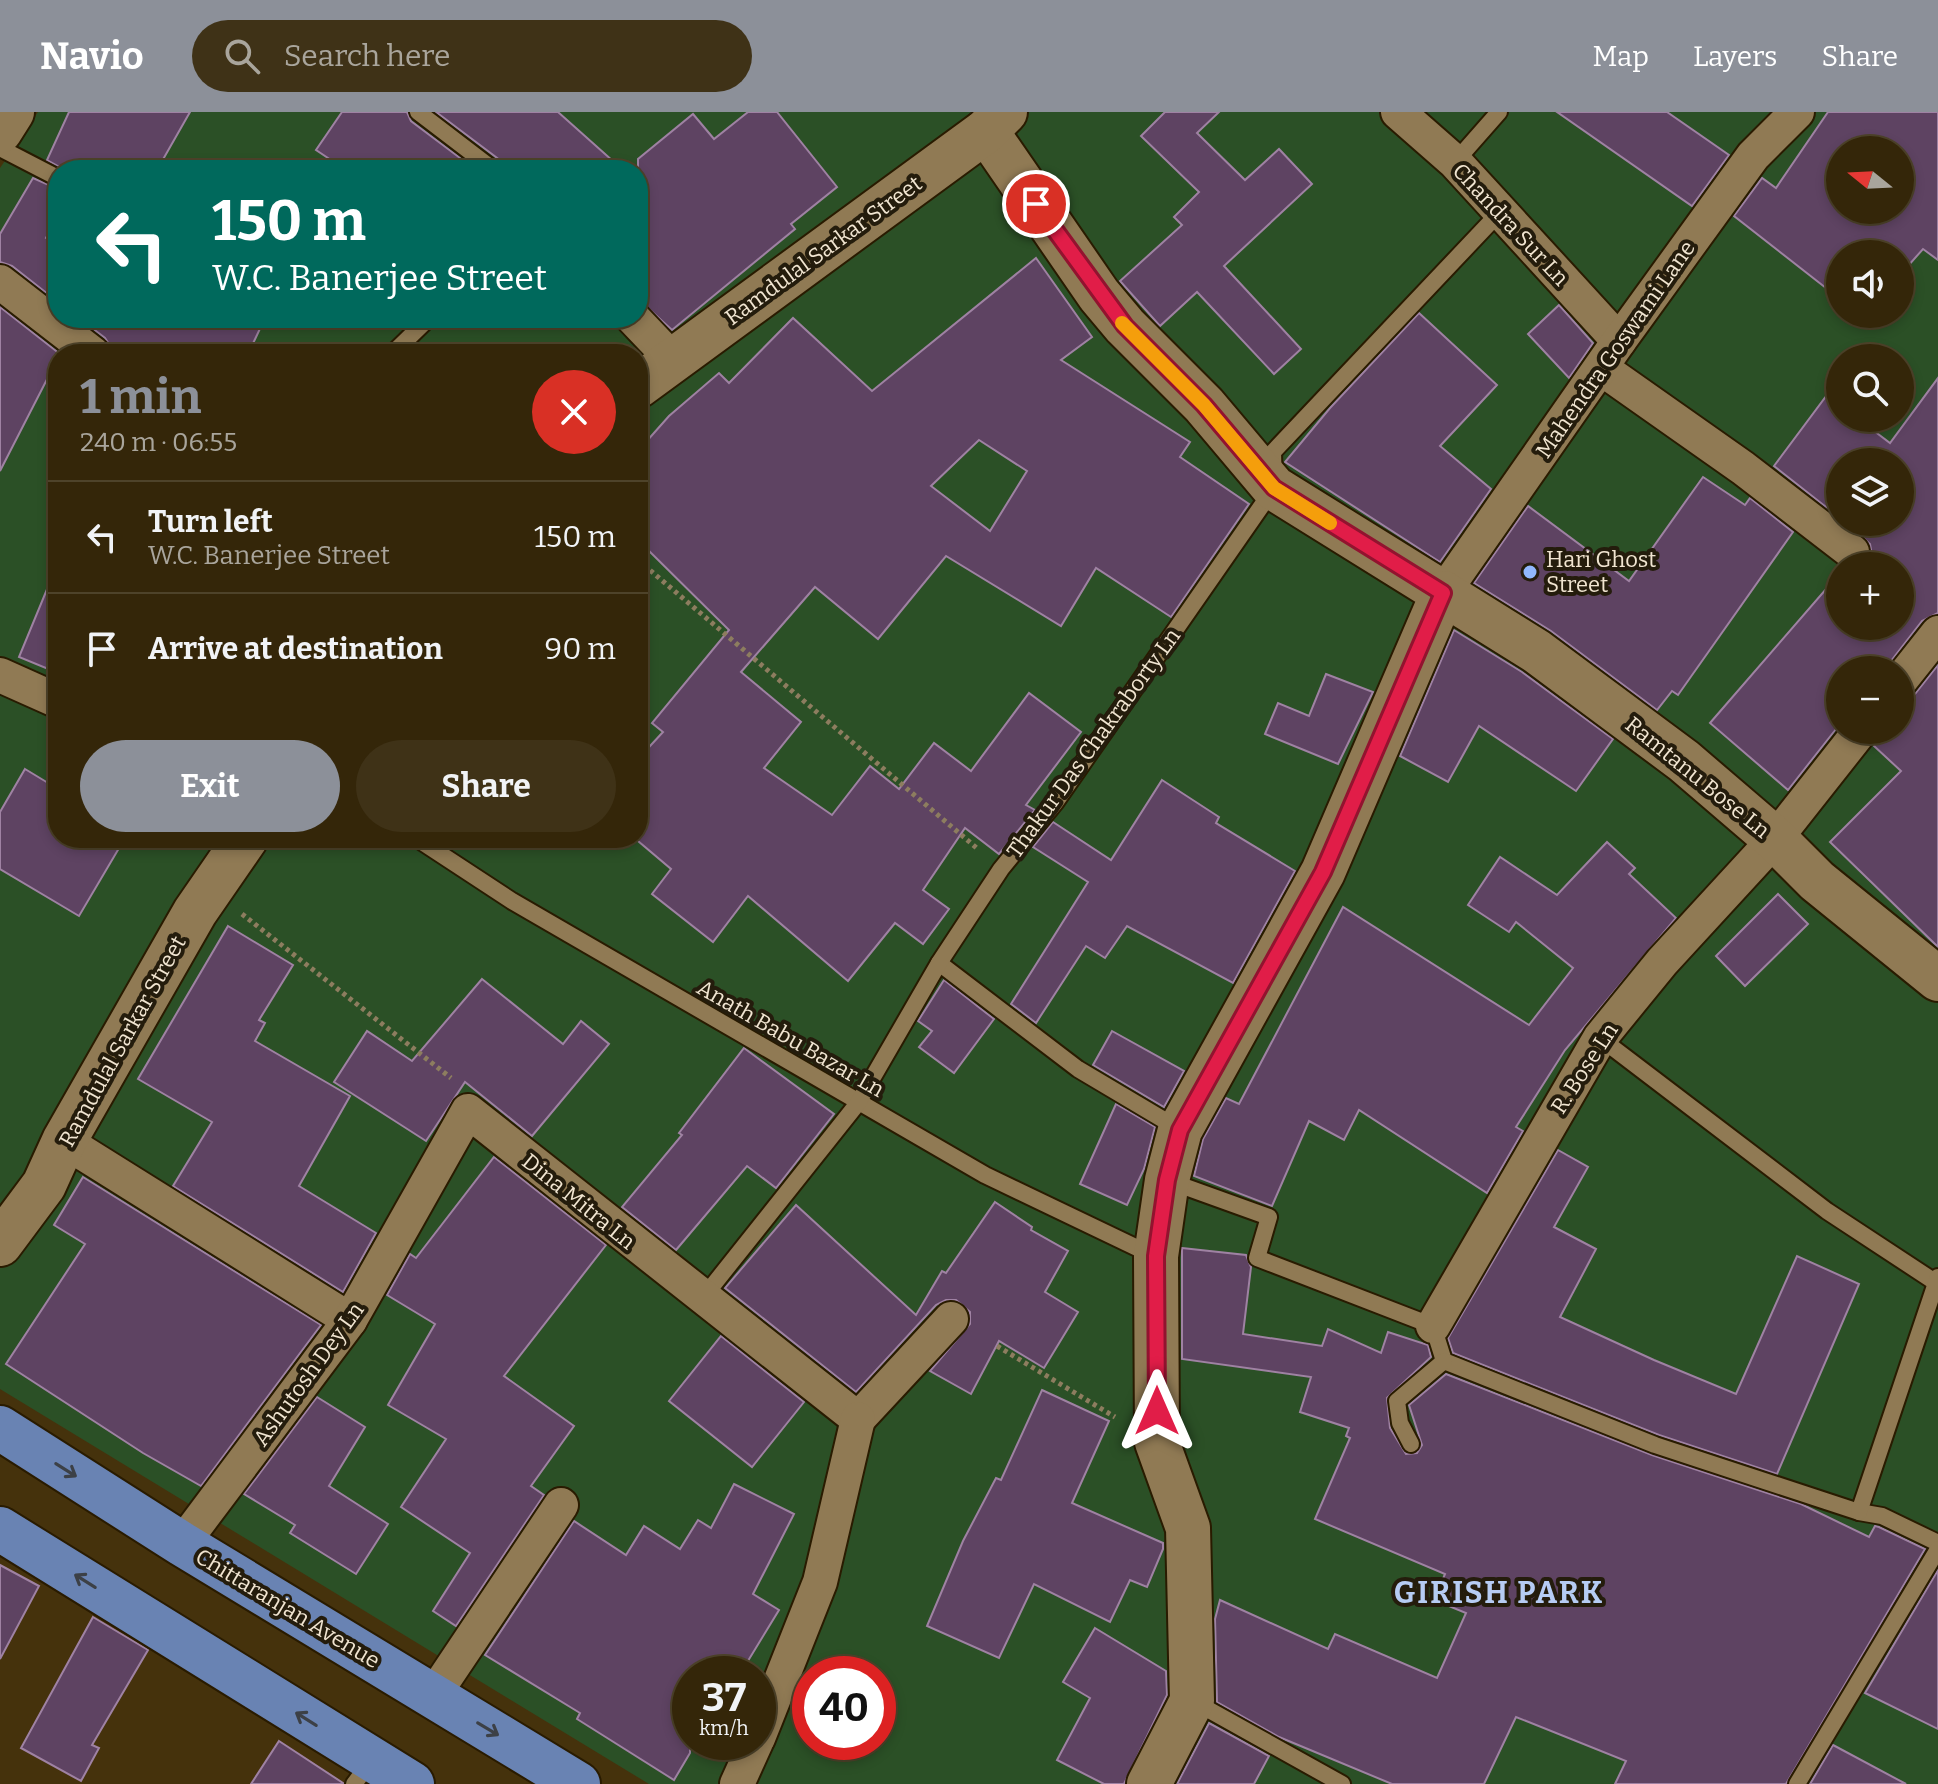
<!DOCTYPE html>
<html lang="en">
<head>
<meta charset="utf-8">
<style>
  :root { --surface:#342609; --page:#3f3217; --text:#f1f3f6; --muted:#a9a59c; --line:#4e432a; --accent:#8c9099 }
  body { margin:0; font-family:Bitter,serif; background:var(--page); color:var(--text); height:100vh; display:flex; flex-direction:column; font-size:30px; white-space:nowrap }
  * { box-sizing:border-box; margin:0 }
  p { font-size:26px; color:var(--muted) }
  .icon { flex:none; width:44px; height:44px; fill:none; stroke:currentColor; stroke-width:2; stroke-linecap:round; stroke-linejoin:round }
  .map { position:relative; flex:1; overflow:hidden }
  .drawer { position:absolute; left:48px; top:232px; width:600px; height:504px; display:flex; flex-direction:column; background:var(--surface); border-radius:32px; box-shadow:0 4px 12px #0003,0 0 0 2px var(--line) }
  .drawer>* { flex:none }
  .top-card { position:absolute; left:48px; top:48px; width:600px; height:168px; border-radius:32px; box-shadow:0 4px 12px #0003,0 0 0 2px var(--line); background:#00695c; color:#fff; overflow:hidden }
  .needle { width:52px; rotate:288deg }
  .controls { position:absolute; left:1826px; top:24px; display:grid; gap:16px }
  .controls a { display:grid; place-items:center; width:88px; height:88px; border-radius:50%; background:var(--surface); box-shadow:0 4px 12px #0003,0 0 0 2px var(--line); font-size:40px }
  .speed { position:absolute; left:672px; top:1544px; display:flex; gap:16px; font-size:40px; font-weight:700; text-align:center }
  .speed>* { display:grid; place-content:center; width:104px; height:104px; border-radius:50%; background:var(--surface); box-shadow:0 4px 12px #0003,0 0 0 2px var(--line); line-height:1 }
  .speed small { font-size:20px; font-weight:400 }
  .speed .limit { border:12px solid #d22; background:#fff; color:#111 }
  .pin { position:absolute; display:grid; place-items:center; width:68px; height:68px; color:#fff; margin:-34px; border:4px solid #fff; border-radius:50%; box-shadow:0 2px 8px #0007 }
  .me { position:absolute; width:88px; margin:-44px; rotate:0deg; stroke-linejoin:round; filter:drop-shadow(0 0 6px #0008) }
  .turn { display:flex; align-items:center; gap:28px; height:168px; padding:0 32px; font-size:36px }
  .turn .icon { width:104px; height:104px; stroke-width:2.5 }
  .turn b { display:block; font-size:56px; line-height:68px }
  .round { display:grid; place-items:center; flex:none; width:84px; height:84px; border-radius:42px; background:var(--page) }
  .headline { display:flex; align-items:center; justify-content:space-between; height:136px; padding:0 32px }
  h1 { font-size:48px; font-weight:700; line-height:60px; color:var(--accent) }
  .button { display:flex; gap:16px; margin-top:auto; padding:16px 32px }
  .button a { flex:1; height:92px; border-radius:48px; background:var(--accent); color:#fff; font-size:32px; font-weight:700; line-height:92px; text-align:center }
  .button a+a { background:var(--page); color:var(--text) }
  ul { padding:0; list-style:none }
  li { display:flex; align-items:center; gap:24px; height:112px; padding:0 32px; border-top:2px solid var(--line) }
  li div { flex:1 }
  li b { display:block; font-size:30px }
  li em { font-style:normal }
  header { display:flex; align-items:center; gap:48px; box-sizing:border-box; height:112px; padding:0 40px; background:var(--accent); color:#fff }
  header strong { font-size:38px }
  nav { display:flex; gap:44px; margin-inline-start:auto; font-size:28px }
  .search { width:560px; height:72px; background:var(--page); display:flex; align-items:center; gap:20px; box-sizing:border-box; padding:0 28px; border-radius:44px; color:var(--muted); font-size:30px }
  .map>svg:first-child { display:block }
  .green { fill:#2b5026; fill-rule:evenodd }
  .building { fill:#5e4362; stroke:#9f82a3; stroke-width:2; fill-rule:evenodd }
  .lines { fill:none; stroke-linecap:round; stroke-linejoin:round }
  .lane-casing { stroke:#291b00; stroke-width:20 }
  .street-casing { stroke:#291b00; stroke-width:38 }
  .secondary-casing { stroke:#291b00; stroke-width:48 }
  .primary-casing { stroke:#291b00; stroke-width:48 }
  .path { stroke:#8d7d5f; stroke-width:5; stroke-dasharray:4 4; stroke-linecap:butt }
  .lane { stroke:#907a54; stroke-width:16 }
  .street { stroke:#907a54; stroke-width:34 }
  .secondary { stroke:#907a54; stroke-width:44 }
  .primary { stroke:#6983b3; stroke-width:44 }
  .oneway { stroke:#3c4046 }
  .route-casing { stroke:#92132f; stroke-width:20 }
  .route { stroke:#e11d48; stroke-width:14 }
  .slow { stroke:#f59e0b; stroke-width:14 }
  .poi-dot { fill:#91b8fd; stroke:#241c0c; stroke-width:3 }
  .labels { text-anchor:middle; stroke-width:8; stroke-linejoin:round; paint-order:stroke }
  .street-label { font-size:22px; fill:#f1e5d1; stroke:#241c0c }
  .poi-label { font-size:22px; fill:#f1e5d1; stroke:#241c0c; text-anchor:start }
  .district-label { font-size:30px; font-weight:bold; letter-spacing:2px; fill:#b6ccf3; stroke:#241c0c }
</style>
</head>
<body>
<header>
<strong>Navio</strong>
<div class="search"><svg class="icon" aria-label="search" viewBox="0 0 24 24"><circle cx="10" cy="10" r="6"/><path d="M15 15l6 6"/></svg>Search here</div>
<nav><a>Map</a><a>Layers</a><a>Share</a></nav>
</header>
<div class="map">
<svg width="1938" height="1672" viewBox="0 0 1938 1672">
  <rect width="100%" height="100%" fill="#45320c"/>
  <!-- green -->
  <path class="green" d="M 38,0 L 1938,0 L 1938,1672 L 649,1672 L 0,1277 L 0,56 ZM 1840,38 L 1900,38 L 1900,98 L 1840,98 ZM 58,58 L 638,58 L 638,206 L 58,206 ZM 1840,142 L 1900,142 L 1900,202 L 1840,202 ZM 58,242 L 638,242 L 638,726 L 58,726 ZM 1840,246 L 1900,246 L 1900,306 L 1840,306 ZM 1840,350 L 1900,350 L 1900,410 L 1840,410 ZM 1840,454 L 1900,454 L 1900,514 L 1840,514 ZM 1840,558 L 1900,558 L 1900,618 L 1840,618 ZM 690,1562 L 758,1562 L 758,1630 L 690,1630 ZM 810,1562 L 878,1562 L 878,1630 L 810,1630 Z"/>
  <!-- building -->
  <g class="building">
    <path d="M 69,0 L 190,0 L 157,58 L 65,58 L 47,48 Z"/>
    <path d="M 342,0 L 407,0 L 411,9 L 476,58 L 346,58 L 316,38 Z"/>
    <path d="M 436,0 L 558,0 L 623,58 L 505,58 L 501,49 Z"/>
    <path d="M 748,0 L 777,0 L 837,75 L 791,112 L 795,117 L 672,218 L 638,187 L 638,47 L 693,2 L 714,27 Z"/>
    <path d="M 1165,0 L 1219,0 L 1197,21 L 1245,68 L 1279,37 L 1312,72 L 1224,154 L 1301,237 L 1274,262 L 1197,180 L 1160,214 L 1120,169 L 1182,113 L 1174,105 L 1199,80 L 1141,24 Z"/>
    <path d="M 1557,0 L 1667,0 L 1729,43 L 1692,94 Z"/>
    <path d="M 1828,0 L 1938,0 L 1938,148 L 1923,137 L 1900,163 L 1900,142 L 1840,142 L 1840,187 L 1734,104 L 1762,66 L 1776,76 ZM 1840,38 L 1900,38 L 1900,98 L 1840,98 Z"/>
    <path d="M 33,66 L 58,77 L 58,105 L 46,126 L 58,133 L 58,190 L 12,154 L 0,150 L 0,122 Z"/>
    <path d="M 1036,146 L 1092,225 L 1061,248 L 1190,330 L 1180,345 L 1249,392 L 1171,505 L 1096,456 L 1061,514 L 946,444 L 878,527 L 815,475 L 741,560 L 801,610 L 764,656 L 832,703 L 870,654 L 899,677 L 934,631 L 971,659 L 1029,581 L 1081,620 L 1026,693 L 1035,698 L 999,742 L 965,716 L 923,778 L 949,797 L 923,832 L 895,811 L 848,869 L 748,784 L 713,830 L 652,782 L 671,757 L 638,729 L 638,647 L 663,620 L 652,611 L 729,518 L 638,428 L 638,339 L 669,304 L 719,261 L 729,271 L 793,206 L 872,279 ZM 979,328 L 1027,359 L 990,419 L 931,374 Z"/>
    <path d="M 1559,193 L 1593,231 L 1569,266 L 1528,222 Z"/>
    <path d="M 0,195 L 60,242 L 0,359 Z"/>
    <path d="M 1419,201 L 1497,273 L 1440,334 L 1491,377 L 1440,450 L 1285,350 L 1330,296 Z"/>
    <path d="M 79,206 L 265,206 L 248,242 L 115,242 L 105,226 Z"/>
    <path d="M 1938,266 L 1938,501 L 1922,509 L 1884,558 L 1840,558 L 1840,612 L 1788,678 L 1710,611 L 1840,461 L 1840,514 L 1900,514 L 1900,454 L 1866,454 L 1872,443 L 1870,432 L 1846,410 L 1900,410 L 1900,350 L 1840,350 L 1840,406 L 1774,354 L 1827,283 L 1840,293 L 1840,306 L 1857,306 L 1890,331 Z"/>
    <path d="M 1703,365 L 1745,393 L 1750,386 L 1793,420 L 1678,583 L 1672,579 L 1657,598 L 1551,519 L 1474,471 L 1528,394 L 1629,469 Z"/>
    <path d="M 57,453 L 58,454 L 58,561 L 19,545 Z"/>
    <path d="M 1454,518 L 1522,560 L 1613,627 L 1576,679 L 1479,614 L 1448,670 L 1400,644 Z"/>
    <path d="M 1938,553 L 1938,835 L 1830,730 L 1901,659 L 1874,634 L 1881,618 L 1900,618 L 1900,589 L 1915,582 Z"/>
    <path d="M 1326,562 L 1373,580 L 1338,652 L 1265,622 L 1278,591 L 1309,604 Z"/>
    <path d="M 25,657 L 58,677 L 58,726 L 125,726 L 79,804 L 0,757 L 0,700 Z"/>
    <path d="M 1162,668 L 1219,705 L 1216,711 L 1295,759 L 1233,871 L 1127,814 L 1105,846 L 1086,834 L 1036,911 L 1011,892 L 1088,770 L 1033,735 L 1053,710 L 1111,748 Z"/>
    <path d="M 1607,730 L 1635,756 L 1629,762 L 1676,806 L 1565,938 L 1516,1015 L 1523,1019 L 1487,1081 L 1359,998 L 1344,1028 L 1309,1009 L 1272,1094 L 1194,1064 L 1203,1027 L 1226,986 L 1239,992 L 1343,795 L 1529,913 L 1573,856 L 1516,810 L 1509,820 L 1468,793 L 1500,745 L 1557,783 Z"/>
    <path d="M 1778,782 L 1808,812 L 1745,874 L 1716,844 Z"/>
    <path d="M 228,814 L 293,853 L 259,908 L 265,911 L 255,929 L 350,984 L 299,1074 L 376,1121 L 343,1180 L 173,1074 L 212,1010 L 138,967 Z"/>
    <path d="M 482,867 L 563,932 L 581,909 L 609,932 L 532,1024 L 465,970 L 426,1029 L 334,970 L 367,919 L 412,949 Z"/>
    <path d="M 944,868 L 994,907 L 954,961 L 919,935 L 932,919 L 918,909 Z"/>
    <path d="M 1112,919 L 1184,959 L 1164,995 L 1093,953 Z"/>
    <path d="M 744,936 L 834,1002 L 776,1076 L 747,1054 L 676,1138 L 622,1095 L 682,1023 L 679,1021 Z"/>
    <path d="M 1116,992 L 1155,1015 L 1144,1057 L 1127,1093 L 1080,1072 Z"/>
    <path d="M 1558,1038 L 1588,1055 L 1554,1115 L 1596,1137 L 1560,1205 L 1654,1248 L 1736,1282 L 1797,1144 L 1859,1172 L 1777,1362 L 1659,1323 L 1453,1241 L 1448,1226 Z"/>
    <path d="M 494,1045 L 606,1133 L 504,1264 L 574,1314 L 531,1374 L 544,1383 L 456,1514 L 433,1499 L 470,1441 L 401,1395 L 446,1327 L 388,1293 L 435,1212 L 387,1183 L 410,1142 L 416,1146 Z"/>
    <path d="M 83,1065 L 321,1213 L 201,1374 L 143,1341 L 6,1252 L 85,1132 L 54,1113 Z"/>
    <path d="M 995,1090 L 1032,1115 L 1031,1118 L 1068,1139 L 1045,1180 L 1078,1200 L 1044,1256 L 999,1229 L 971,1282 L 930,1259 L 970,1212 L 970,1200 L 956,1188 L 946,1188 L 936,1193 L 856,1280 L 725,1176 L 796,1093 L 916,1203 L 942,1159 L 946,1161 Z"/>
    <path d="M 1182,1136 L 1246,1143 L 1251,1155 L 1243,1222 L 1322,1234 L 1328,1217 L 1381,1241 L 1388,1220 L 1428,1233 L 1431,1245 L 1387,1286 L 1390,1316 L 1406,1342 L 1417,1341 L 1422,1333 L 1409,1293 L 1446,1262 L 1652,1343 L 1801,1392 L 1869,1425 L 1875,1414 L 1879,1415 L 1925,1437 L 1786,1672 L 1615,1672 L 1626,1649 L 1516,1605 L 1484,1672 L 1392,1672 L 1279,1625 L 1217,1590 L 1215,1507 L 1220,1488 L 1328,1537 L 1335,1522 L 1437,1566 L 1466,1501 L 1434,1488 L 1445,1462 L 1315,1407 L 1350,1326 L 1346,1324 L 1349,1316 L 1300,1300 L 1311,1265 L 1182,1247 Z"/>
    <path d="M 721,1224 L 804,1290 L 752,1355 L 669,1289 Z"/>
    <path d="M 1042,1278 L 1109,1309 L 1072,1391 L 1163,1431 L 1163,1437 L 1147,1475 L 1130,1468 L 1110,1510 L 1034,1472 L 999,1546 L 927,1514 L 963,1429 L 996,1366 L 1001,1368 Z"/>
    <path d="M 317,1285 L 365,1315 L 329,1374 L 388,1412 L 356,1462 L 290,1421 L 295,1413 L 244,1382 Z"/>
    <path d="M 734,1372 L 794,1402 L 753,1482 L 779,1498 L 740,1562 L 690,1562 L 690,1641 L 674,1668 L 577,1607 L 580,1601 L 485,1543 L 574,1409 L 626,1443 L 644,1414 L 680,1437 L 698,1408 L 711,1416 Z"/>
    <path d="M 0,1453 L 39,1474 L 0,1547 Z"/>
    <path d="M 1938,1458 L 1938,1617 L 1865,1581 Z"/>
    <path d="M 93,1505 L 148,1538 L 92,1633 L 99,1636 L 81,1669 L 21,1636 Z"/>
    <path d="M 1095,1516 L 1166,1559 L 1167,1583 L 1124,1672 L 1104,1672 L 1057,1648 L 1090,1586 L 1063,1570 Z"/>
    <path d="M 1209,1611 L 1269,1644 L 1254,1672 L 1177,1672 Z"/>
    <path d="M 279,1629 L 343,1671 L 343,1672 L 251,1672 Z"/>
    <path d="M 1833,1633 L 1906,1672 L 1810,1672 Z"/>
  </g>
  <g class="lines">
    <defs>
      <g id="lane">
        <path d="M 418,0 L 494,58"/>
        <path d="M 0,36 L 58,66"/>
        <path d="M 1455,50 L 1499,0"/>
        <path d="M 392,242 L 429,206"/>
        <path d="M 416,726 L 512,789 L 985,1063 L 1152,1143"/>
        <path d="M 939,851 L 1078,957 L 1179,1017"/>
        <path d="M 1600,926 L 1827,1099 L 1935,1170"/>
        <path d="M 1169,1069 L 1269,1105 L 1257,1146 L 1433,1214 L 1444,1249 L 1655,1333 L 1859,1400 L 1882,1404 L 1938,1431"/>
        <path d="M 702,1187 L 858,991 L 939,851 L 1001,757 L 1055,691 L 1274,376 L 1273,340 L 1500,100"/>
        <path d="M 1411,1332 L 1400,1311 L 1397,1289 L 1444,1249"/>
        <path d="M 1859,1400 L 1938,1165"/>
        <path d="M 1193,1589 L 1342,1672"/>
        <path d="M 354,1672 L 372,1648"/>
        <path d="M 1797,1672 L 1938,1437"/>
      </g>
      <g id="street">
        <path d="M 1398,0 L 1455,50 L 1619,229"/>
        <path d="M 0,170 L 93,242"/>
        <path d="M 633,206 L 673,248"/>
        <path d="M 1601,256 L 1743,356 L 1852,440"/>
        <path d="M 1443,481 L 1619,229 L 1753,44 L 1797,0"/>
        <path d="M 0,563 L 58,589"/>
        <path d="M 1900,569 L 1938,521"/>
        <path d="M 64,1029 L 350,1208"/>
        <path d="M 1433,1214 L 1600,926 L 1662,850 L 1775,727 L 1861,618"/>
        <path d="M 182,1432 L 350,1208 L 468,999 L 858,1307 L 951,1207"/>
        <path d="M 433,1584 L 561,1393"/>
        <path d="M 758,1626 L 820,1470 L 858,1307"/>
        <path d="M 737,1672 L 756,1630"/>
      </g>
      <g id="secondary">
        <path d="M 0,19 L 12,0"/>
        <path d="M 986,19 L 1099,183 L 1125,214 L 1204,293 L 1274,376 L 1443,481 L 1323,760 L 1180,1018 L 1167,1068 L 1156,1144 L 1157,1330 L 1188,1416 L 1192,1589 L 1149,1672"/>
        <path d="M 638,274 L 986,19 L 1005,0"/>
        <path d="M 1443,481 L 1536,539 L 1684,649 L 1775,727 L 1817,769 L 1938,867"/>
        <path d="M 0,1132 L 44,1073 L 64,1029 L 195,800 L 246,726"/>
      </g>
      <g id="primary">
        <path d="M 0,1316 L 182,1432 L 578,1672"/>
        <path d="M 0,1417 L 412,1672"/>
      </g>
    </defs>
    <!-- lane casing -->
    <use href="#lane" class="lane-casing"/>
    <!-- street casing -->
    <use href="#street" class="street-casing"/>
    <!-- secondary casing -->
    <use href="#secondary" class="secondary-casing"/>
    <!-- primary casing -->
    <use href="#primary" class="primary-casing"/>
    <!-- path -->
    <g class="path">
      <path d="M 638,448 L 979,738"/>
      <path d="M 242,802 L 451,966"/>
      <path d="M 997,1234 L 1115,1305"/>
    </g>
    <!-- lane -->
    <use href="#lane" class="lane"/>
    <!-- street -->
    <use href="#street" class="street"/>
    <!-- secondary -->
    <use href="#secondary" class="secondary"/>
    <!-- primary -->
    <use href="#primary" class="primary"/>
  </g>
  <!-- one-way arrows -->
  <defs><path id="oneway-shaft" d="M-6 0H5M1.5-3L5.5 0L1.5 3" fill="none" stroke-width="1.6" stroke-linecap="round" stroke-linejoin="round" transform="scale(2)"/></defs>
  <g class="oneway">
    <use href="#oneway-shaft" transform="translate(66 1358) rotate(32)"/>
    <use href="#oneway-shaft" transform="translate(85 1469) rotate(-148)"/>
    <use href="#oneway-shaft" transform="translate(306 1607) rotate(-148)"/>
    <use href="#oneway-shaft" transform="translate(488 1617) rotate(31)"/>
  </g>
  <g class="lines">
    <defs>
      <path id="route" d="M 1036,92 L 1125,214 L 1204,293 L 1274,376 L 1443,481 L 1323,760 L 1180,1018 L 1167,1068 L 1156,1144 L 1157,1299"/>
    </defs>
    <!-- route casing -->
    <use href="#route" class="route-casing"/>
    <!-- route -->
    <use href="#route" class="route"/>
    <!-- slow -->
    <path class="slow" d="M 1122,211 L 1204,293 L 1274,376 L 1330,411"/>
  </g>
  <!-- markers -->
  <circle class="poi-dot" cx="1530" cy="460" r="8"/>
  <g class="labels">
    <!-- street labels -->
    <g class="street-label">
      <text transform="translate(1511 112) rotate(47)" y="8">Chandra Sur Ln</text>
      <text transform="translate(823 138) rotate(-36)" y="8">Ramdulal Sarkar Street</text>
      <text transform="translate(1615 237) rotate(-55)" y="8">Mahendra Goswami Lane</text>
      <text transform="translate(1093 631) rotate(-54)" y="8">Thakur Das Chakraborty Ln</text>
      <text transform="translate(1698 665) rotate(39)" y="8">Ramtanu Bose Ln</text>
      <text transform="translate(791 926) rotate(30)" y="8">Anath Babu Bazar Ln</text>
      <text transform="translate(122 929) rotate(-61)" y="8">Ramdulal Sarkar Street</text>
      <text transform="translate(1584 956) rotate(-57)" y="8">R. Bose Ln</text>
      <text transform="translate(579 1089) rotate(39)" y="8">Dina Mitra Ln</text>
      <text transform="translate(308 1262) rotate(-54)" y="8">Ashutosh Dey Ln</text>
      <text transform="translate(288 1496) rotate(31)" y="8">Chittaranjan Avenue</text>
    </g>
    <!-- poi labels -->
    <g class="poi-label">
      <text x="1546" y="455">Hari Ghost<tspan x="1546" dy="25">Street</tspan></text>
    </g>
    <!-- district labels -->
    <g class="district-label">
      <text x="1499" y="1491">GIRISH PARK</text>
    </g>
  </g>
</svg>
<div class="controls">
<a><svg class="needle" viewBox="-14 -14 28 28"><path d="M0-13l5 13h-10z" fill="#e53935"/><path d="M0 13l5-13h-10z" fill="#a9a59c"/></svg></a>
<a><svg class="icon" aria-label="sound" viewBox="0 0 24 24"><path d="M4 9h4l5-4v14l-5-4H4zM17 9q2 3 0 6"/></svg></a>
<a><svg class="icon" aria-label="search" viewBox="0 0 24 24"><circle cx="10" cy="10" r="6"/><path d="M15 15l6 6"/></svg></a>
<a><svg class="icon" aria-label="layers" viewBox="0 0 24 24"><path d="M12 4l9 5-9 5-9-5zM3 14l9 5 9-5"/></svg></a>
<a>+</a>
<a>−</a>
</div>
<div class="speed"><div>37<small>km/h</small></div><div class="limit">40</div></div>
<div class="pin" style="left:1036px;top:92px;background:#d93025"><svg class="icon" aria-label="arrive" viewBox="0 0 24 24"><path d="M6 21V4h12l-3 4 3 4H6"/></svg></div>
<svg class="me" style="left:1157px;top:1299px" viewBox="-20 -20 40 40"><path d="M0-17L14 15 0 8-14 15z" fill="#e11d48" stroke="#fff" stroke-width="4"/></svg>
<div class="top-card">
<div class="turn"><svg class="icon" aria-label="left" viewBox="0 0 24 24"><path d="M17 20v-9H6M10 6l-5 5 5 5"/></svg><div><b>150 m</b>W.C. Banerjee Street</div></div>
</div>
<section class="drawer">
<div class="headline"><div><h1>1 min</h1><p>240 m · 06:55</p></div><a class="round" style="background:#d93025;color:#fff"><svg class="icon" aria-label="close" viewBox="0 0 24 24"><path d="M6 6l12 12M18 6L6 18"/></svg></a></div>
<ul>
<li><svg class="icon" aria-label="left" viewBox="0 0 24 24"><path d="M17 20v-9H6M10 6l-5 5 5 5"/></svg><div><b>Turn left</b><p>W.C. Banerjee Street</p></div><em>150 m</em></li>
<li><svg class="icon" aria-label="arrive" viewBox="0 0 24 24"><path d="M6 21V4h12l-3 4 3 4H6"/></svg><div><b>Arrive at destination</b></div><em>90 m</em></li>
</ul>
<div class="button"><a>Exit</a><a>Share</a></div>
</section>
</div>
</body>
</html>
